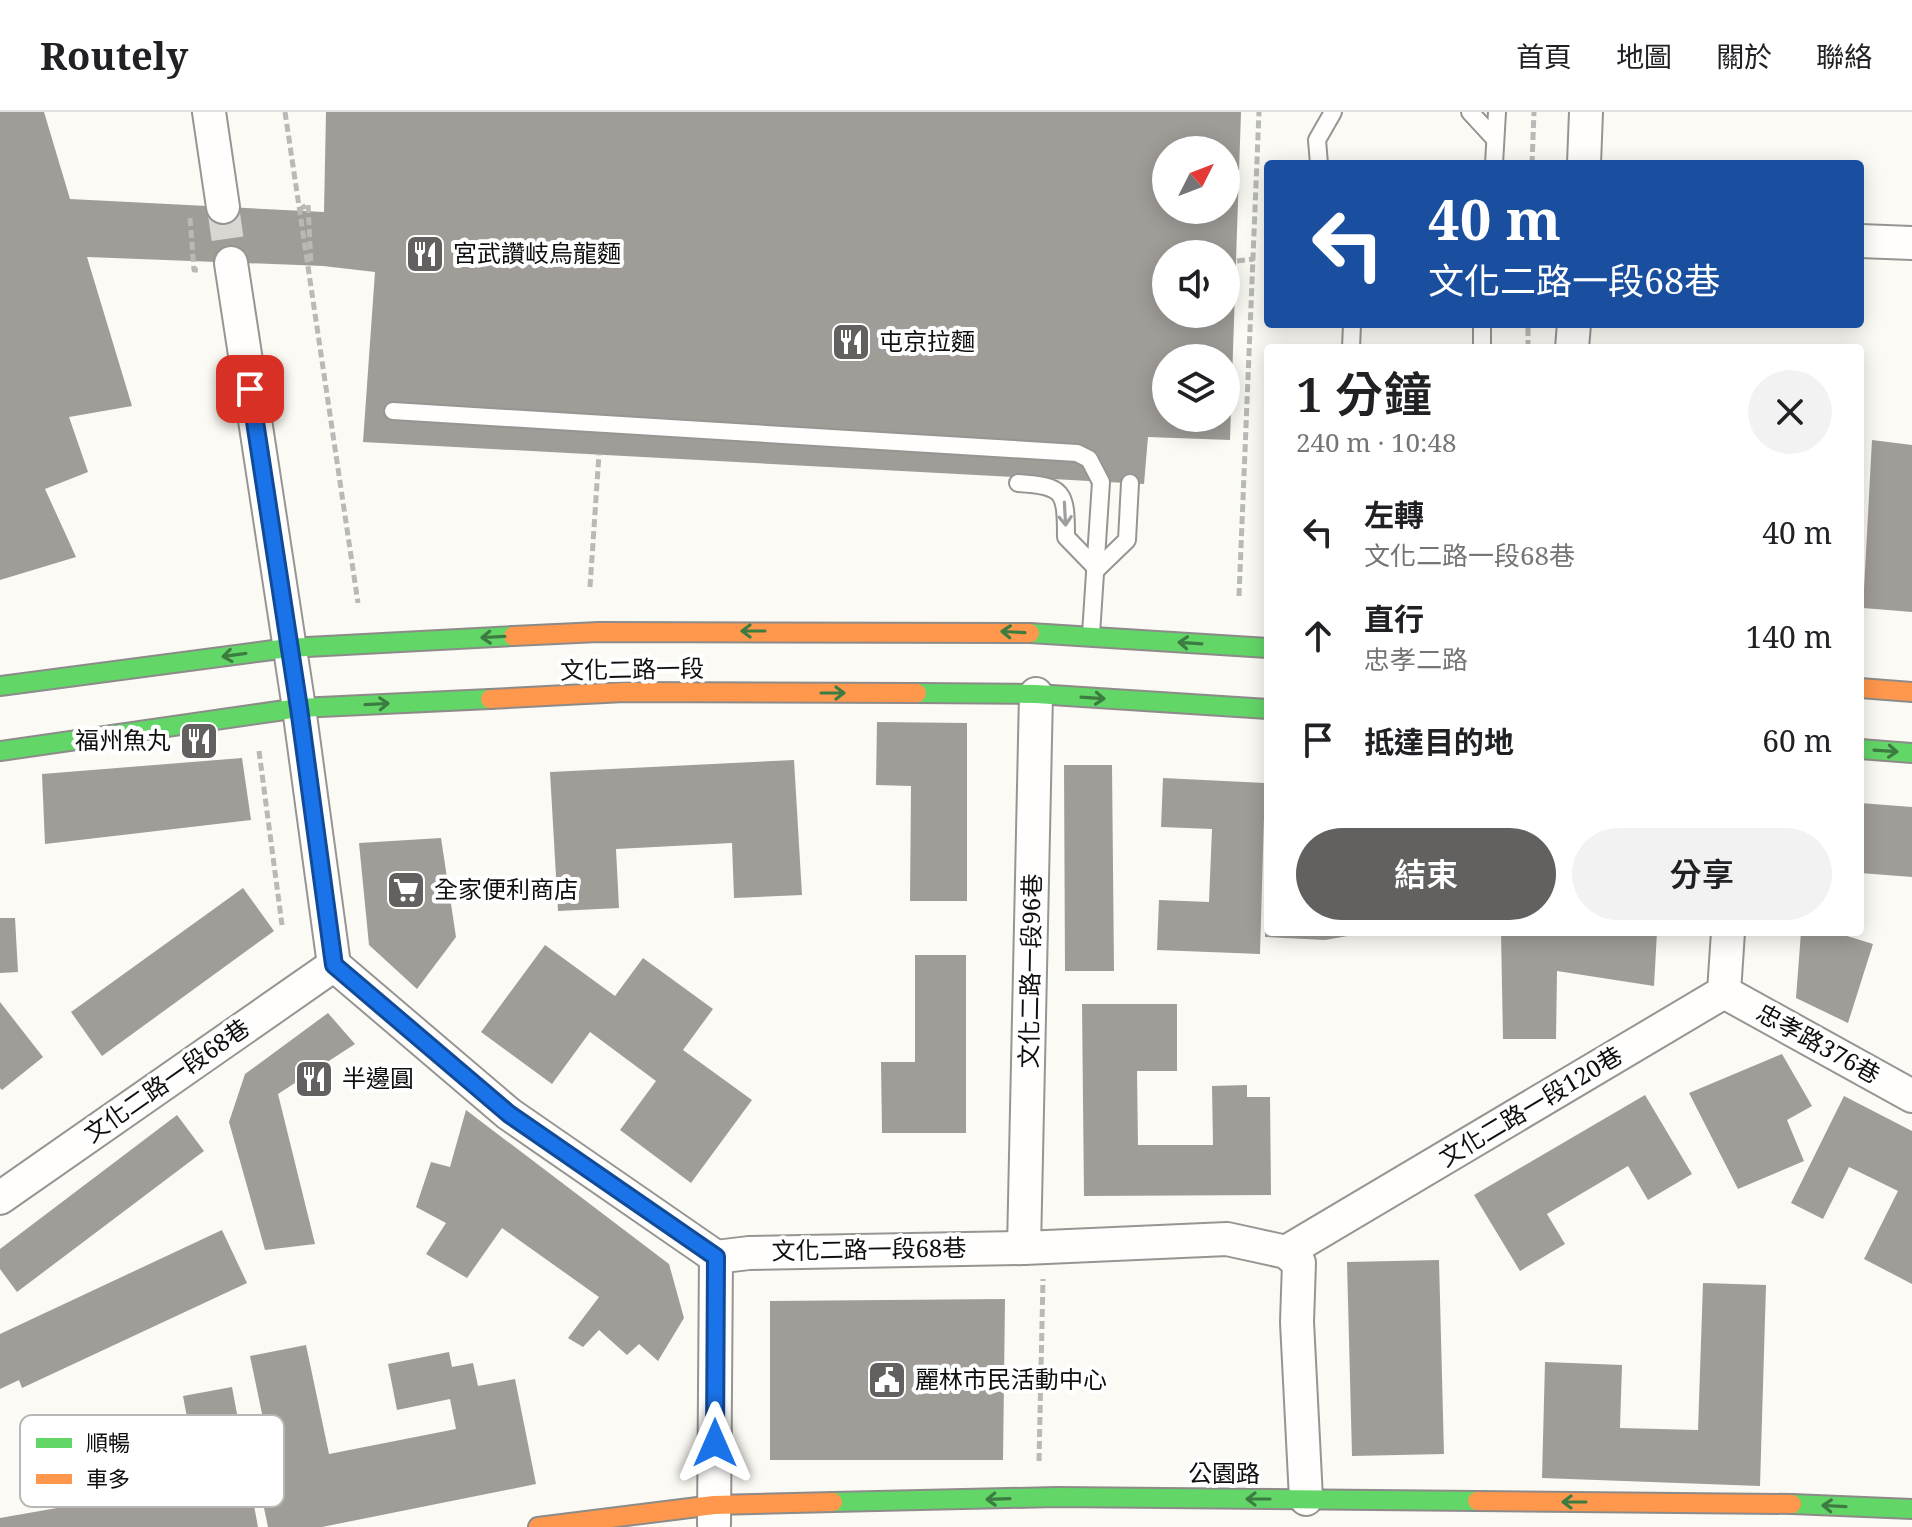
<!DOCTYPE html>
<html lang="zh-TW">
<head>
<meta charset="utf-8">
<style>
  :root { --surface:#fff; --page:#f2f2f2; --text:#202124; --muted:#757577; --line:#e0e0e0; --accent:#62615f }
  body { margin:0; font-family:"Noto Serif","Noto Sans TC",serif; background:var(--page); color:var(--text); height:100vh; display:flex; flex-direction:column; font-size:30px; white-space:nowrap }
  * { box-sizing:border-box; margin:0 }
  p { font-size:26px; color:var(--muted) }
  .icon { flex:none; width:44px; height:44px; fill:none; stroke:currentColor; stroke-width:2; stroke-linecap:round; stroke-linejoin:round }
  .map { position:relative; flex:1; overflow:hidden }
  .panel { position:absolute; left:1264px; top:232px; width:600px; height:592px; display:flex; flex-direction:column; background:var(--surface); border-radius:8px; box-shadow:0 4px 20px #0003 }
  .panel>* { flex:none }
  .guide { position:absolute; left:1264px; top:48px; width:600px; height:168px; border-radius:8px; box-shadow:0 4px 20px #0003; background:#1a4fa0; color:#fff; overflow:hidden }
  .needle { width:52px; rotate:48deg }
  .buttons { position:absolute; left:1152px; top:24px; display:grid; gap:16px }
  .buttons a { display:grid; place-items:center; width:88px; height:88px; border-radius:50%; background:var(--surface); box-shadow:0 4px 20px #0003; font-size:40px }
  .pin { position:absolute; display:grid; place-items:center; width:68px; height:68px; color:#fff; margin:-34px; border-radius:16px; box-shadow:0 4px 12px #0006 }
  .me { position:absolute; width:88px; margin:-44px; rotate:0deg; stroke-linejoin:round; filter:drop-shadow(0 0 6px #0008) }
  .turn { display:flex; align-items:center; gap:28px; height:168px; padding:0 32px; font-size:36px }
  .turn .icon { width:104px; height:104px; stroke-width:2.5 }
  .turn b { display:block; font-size:56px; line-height:68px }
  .round { display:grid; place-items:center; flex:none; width:84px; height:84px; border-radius:42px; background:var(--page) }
  .head { display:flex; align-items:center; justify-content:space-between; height:136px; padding:0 32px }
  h1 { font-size:48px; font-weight:600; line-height:60px }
  .cta { display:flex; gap:16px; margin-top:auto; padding:16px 32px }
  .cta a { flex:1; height:92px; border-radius:48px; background:var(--accent); color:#fff; font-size:32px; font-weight:600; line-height:92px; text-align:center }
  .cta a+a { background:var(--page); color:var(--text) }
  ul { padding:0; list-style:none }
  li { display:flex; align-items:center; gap:24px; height:104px; padding:0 32px }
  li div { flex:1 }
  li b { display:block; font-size:30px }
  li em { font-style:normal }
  header { display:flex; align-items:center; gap:48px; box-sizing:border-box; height:112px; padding:0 40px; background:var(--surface); border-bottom:2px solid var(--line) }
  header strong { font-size:38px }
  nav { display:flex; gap:44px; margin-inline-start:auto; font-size:28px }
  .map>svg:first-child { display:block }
  .building { fill:#a09d99; fill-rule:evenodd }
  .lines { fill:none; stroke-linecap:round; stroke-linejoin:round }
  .street-tunnel { stroke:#d8d7d2; stroke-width:32; stroke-dasharray:32 16; stroke-linecap:butt }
  .lane-casing { stroke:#969592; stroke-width:20 }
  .street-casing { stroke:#969592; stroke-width:36 }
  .fast-casing { stroke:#8c8b89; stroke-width:22 }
  .slow-casing { stroke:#8c8b89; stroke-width:22 }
  .path { stroke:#b9b9b8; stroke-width:5; stroke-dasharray:8 4; stroke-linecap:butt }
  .lane { stroke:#fffefd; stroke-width:16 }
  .street { stroke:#fffefd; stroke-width:32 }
  .fast { stroke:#63d668; stroke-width:18 }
  .slow { stroke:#ff974d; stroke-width:18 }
  .oneway { stroke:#9f9e9e }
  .oneway2 { stroke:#3d7c40 }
  .route-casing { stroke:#114b97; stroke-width:20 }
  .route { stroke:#1a73e8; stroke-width:14 }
  .labels { text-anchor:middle; stroke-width:8; stroke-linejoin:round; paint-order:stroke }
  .poi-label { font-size:24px; fill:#0f0f0f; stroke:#fff; text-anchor:start }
  .street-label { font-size:24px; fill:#0f0f0f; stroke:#fff }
  .key { fill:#fff; stroke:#b7b7b7; stroke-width:2 }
  .key-label { font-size:22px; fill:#0f0f0f }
</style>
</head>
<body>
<header>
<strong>Routely</strong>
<nav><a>首頁</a><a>地圖</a><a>關於</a><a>聯絡</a></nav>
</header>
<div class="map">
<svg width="1912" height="1415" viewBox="0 0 1912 1415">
  <rect width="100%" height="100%" fill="#fcfaf4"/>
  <!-- building -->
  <g class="building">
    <path d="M 0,0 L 44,0 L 70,87 L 324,100 L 326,0 L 1241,0 L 1230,328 L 1148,325 L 1144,372 L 363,330 L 375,160 L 323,154 L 87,145 L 132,294 L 69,305 L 88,360 L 45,377 L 76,445 L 0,468 ZM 1166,38 L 1226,38 L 1226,98 L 1166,98 ZM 1166,142 L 1226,142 L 1226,202 L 1166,202 ZM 1166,246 L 1226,246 L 1226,306 L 1166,306 Z"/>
    <path d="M 1872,328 L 1912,333 L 1912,500 L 1863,496 Z"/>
    <path d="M 877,610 L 967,611 L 967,789 L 910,789 L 911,674 L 876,673 Z"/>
    <path d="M 242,646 L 251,708 L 45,732 L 42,662 Z"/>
    <path d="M 794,648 L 802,783 L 734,786 L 732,731 L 616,737 L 619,796 L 558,799 L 550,660 Z"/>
    <path d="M 1064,653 L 1112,653 L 1114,859 L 1065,859 Z"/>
    <path d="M 1163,666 L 1265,671 L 1260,842 L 1157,838 L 1159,788 L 1209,790 L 1212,717 L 1161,715 Z"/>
    <path d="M 1860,691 L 1912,695 L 1912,765 L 1860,761 Z"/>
    <path d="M 441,726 L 456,825 L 417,877 L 369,833 L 359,731 Z"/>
    <path d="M 243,776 L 274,819 L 102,944 L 71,900 Z"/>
    <path d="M 0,806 L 15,806 L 18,860 L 0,861 Z"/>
    <path d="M 1266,811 L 1268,820 L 1359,822 L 1325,828 L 1265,825 Z"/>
    <path d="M 1501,820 L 1657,820 L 1654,874 L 1557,859 L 1556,927 L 1503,927 Z"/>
    <path d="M 1801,820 L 1834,820 L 1873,832 L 1848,911 L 1796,886 Z"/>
    <path d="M 545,833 L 615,884 L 643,846 L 713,897 L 683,938 L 752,988 L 691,1071 L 620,1018 L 656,969 L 590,920 L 552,972 L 481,920 Z"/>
    <path d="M 915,843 L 966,843 L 966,1021 L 882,1021 L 881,950 L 915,950 Z"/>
    <path d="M 0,890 L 43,945 L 2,978 L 0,976 Z"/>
    <path d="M 1082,892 L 1177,892 L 1177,959 L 1137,959 L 1138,1033 L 1213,1033 L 1212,974 L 1247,973 L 1247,985 L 1270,985 L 1271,1083 L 1084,1084 Z"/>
    <path d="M 328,901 L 355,932 L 278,982 L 315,1132 L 265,1138 L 229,1010 L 245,962 Z"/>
    <path d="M 1782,942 L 1812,994 L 1787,1008 L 1804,1049 L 1738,1077 L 1689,981 Z"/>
    <path d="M 1645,983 L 1692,1062 L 1648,1088 L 1628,1054 L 1547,1102 L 1565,1132 L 1520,1159 L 1474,1083 Z"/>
    <path d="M 1844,984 L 1912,1019 L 1912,1172 L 1864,1147 L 1898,1079 L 1849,1055 L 1823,1107 L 1791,1091 Z"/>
    <path d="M 466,998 L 669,1152 L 684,1206 L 658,1249 L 639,1232 L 627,1243 L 599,1218 L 583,1235 L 568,1226 L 599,1185 L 502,1116 L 467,1166 L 426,1142 L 446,1111 L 416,1095 L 431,1050 L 450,1055 Z"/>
    <path d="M 177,1003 L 204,1039 L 17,1180 L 0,1157 L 0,1137 Z"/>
    <path d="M 222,1118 L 247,1171 L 22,1276 L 19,1268 L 0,1277 L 0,1222 Z"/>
    <path d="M 1439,1148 L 1444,1342 L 1352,1344 L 1347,1150 Z"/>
    <path d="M 1703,1171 L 1766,1173 L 1760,1374 L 1542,1366 L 1545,1250 L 1622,1253 L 1620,1316 L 1698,1318 Z"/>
    <path d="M 1005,1187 L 1003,1348 L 770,1348 L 770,1189 Z"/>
    <path d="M 306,1233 L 329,1342 L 456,1317 L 450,1287 L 397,1298 L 388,1252 L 449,1240 L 452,1255 L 473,1251 L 478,1274 L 515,1267 L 536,1372 L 322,1415 L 268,1415 L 260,1377 L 277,1374 L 250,1244 Z"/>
    <path d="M 232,1275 L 258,1415 L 0,1415 L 0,1406 L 199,1371 L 183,1284 Z"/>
  </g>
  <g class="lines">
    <!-- street-tunnel -->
    <path class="street-tunnel" d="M 223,95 L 231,151"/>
    <defs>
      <g id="lane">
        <path d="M 1470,0 L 1494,26"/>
        <path d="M 1319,52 L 1317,28 L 1333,0"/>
        <path d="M 1494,52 L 1497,0"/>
        <path d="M 1351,236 L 1352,212"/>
        <path d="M 1482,236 L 1482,212"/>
        <path d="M 393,299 L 1077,341 L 1089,347 L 1101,370 L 1091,522"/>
        <path d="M 1018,371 C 1064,374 1066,379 1066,425 L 1097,457"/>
        <path d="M 1097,457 L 1127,428 L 1130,371"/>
      </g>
      <g id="street">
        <path d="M 209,0 L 223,95"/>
        <path d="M 1584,52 L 1586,0"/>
        <path d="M 1860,129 L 1912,131"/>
        <path d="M 231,151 L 299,596 L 334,853 L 509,1002 L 716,1145"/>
        <path d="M 1572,236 L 1574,212"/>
        <path d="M 1724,880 L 1912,984"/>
        <path d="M 0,1086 L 334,853"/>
        <path d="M 1024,1136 L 1036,582"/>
        <path d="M 1286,1140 L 1724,880 L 1728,820"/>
        <path d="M 714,1412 L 716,1145 L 749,1141 L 1024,1136 L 1227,1127 L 1286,1140 L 1299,1151 L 1297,1210 L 1306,1387"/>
      </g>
      <g id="fast">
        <path d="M 1030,521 L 1268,536"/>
        <path d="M 0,574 L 288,536 L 513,524"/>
        <path d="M 917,581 L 1036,582 L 1268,597"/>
        <path d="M 1860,637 L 1912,641"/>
        <path d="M 0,639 L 299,596 L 490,587"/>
        <path d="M 833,1390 L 1057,1385 L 1477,1389"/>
        <path d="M 1792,1392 L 1912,1397"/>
      </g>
      <g id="slow">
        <path d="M 513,524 L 599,520 L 1030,521"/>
        <path d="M 1860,576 L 1912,580"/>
        <path d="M 490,587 L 624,580 L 917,581"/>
        <path d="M 1477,1389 L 1792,1392"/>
        <path d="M 538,1415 L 714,1393 L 833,1390"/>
      </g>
    </defs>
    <!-- lane casing -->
    <use href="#lane" class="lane-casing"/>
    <!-- street casing -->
    <use href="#street" class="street-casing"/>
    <!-- fast casing -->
    <use href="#fast" class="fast-casing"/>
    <!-- slow casing -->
    <use href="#slow" class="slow-casing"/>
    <!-- path -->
    <g class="path">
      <path d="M 285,0 L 358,491"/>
      <path d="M 1532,52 L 1534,0"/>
      <path d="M 299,98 L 308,92 L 311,153"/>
      <path d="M 190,106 L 194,158 L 200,158"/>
      <path d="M 1237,149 L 1254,147"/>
      <path d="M 1528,236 L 1528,212"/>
      <path d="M 590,475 L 599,342"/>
      <path d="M 1239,484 L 1259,0"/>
      <path d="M 259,639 L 282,813"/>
      <path d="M 1039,1349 L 1043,1167"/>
    </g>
    <!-- lane -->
    <use href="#lane" class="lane"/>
    <!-- street -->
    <use href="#street" class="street"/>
    <!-- fast -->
    <use href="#fast" class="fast"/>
    <!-- slow -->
    <use href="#slow" class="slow"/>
  </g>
  <!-- one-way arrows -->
  <defs><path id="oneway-shaft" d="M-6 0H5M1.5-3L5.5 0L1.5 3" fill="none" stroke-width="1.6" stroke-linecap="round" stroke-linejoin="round" transform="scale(2)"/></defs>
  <use class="oneway" href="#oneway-shaft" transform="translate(1065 402) rotate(87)"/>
  <g class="oneway2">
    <use href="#oneway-shaft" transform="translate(753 519) rotate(180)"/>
    <use href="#oneway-shaft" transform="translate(1013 520) rotate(-177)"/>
    <use href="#oneway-shaft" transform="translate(493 525) rotate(177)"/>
    <use href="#oneway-shaft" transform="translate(1190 531) rotate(-176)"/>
    <use href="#oneway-shaft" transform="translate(234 543) rotate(172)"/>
    <use href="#oneway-shaft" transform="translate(833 581)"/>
    <use href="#oneway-shaft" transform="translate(1093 586) rotate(4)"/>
    <use href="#oneway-shaft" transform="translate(377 592) rotate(-3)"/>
    <use href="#oneway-shaft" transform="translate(1886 639) rotate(4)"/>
    <use href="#oneway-shaft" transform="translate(998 1387) rotate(178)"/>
    <use href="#oneway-shaft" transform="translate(1258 1387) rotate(-180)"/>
    <use href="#oneway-shaft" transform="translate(1574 1390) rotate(-180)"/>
    <use href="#oneway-shaft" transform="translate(1834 1394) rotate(-177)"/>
  </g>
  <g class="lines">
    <defs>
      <path id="route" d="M 250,277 L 299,596 L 334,853 L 509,1002 L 716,1145 L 715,1331"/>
    </defs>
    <!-- route casing -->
    <use href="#route" class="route-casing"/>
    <!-- route -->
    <use href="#route" class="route"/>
  </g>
  <!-- icons -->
  <defs>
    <symbol id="restaurant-square" viewBox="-11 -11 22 22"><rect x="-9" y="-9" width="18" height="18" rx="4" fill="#62615f" stroke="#fff"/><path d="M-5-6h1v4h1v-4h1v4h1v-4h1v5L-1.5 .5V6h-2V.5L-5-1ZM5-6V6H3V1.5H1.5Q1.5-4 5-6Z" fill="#fff"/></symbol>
    <symbol id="supermarket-square" viewBox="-11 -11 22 22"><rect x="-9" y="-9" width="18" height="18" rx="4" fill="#62615f" stroke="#fff"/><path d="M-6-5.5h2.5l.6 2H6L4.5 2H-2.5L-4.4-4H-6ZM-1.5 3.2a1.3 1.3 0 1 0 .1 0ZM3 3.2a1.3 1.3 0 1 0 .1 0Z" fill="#fff"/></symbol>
    <symbol id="civic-square" viewBox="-11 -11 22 22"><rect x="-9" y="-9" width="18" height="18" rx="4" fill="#62615f" stroke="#fff"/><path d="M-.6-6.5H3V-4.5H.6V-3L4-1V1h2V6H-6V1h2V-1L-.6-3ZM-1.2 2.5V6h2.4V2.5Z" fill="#fff"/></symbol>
  </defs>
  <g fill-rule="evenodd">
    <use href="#restaurant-square" x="403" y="120" width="44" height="44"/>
    <use href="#restaurant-square" x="829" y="208" width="44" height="44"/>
    <use href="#restaurant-square" x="177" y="607" width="44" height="44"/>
    <use href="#supermarket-square" x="384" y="756" width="44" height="44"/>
    <use href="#restaurant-square" x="292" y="945" width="44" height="44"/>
    <use href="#civic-square" x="865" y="1246" width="44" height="44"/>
  </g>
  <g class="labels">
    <!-- poi labels -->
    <g class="poi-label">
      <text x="453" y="150">宮武讚岐烏龍麵</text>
      <text x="879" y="238">屯京拉麵</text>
      <text x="171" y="637" text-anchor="end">福州魚丸</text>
      <text x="434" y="786">全家便利商店</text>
      <text x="342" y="975">半邊圓</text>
      <text x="915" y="1276">麗林市民活動中心</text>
    </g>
    <!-- street labels -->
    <g class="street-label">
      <text transform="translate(632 558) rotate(-1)" y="8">文化二路一段</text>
      <text transform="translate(1031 859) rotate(-89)" y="8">文化二路一段96巷</text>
      <text transform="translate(1818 932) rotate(29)" y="8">忠孝路376巷</text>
      <text transform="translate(167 969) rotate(-35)" y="8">文化二路一段68巷</text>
      <text transform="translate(1531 995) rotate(-31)" y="8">文化二路一段120巷</text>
      <text transform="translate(869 1138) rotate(-1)" y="8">文化二路一段68巷</text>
      <text x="1224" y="1370">公園路</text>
    </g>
  </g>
  <!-- legend -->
  <rect x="20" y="1303" width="264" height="92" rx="12" class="key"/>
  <rect x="36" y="1326" width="36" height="10" fill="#63d668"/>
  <rect x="36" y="1362" width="36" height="10" fill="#ff974d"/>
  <g class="key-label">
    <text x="86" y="1339">順暢</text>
    <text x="86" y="1375">車多</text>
  </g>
</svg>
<div class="buttons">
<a><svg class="needle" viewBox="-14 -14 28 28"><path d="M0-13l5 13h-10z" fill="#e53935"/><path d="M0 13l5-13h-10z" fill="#757577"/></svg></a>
<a><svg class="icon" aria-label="sound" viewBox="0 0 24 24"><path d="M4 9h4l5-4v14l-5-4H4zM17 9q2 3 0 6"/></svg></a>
<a><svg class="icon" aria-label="layers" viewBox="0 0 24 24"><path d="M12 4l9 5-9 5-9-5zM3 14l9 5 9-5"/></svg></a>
</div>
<div class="pin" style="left:250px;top:277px;background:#d93025"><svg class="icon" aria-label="arrive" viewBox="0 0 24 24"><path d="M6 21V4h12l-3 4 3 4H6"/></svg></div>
<svg class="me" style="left:715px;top:1331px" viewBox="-20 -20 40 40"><path d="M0-17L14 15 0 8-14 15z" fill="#1a73e8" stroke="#fff" stroke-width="4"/></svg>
<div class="guide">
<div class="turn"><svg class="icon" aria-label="left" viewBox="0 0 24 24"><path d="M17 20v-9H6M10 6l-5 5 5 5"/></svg><div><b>40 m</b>文化二路一段68巷</div></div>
</div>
<section class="panel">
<div class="head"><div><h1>1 分鐘</h1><p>240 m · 10:48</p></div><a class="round"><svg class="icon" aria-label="close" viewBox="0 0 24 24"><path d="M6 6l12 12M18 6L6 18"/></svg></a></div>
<ul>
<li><svg class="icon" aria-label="left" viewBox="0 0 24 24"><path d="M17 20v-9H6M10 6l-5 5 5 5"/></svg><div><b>左轉</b><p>文化二路一段68巷</p></div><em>40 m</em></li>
<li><svg class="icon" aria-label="ahead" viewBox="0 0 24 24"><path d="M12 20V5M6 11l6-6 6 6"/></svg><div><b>直行</b><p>忠孝二路</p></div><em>140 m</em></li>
<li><svg class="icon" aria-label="arrive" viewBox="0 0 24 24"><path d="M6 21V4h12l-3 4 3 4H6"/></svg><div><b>抵達目的地</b></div><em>60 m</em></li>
</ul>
<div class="cta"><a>結束</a><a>分享</a></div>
</section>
</div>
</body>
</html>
